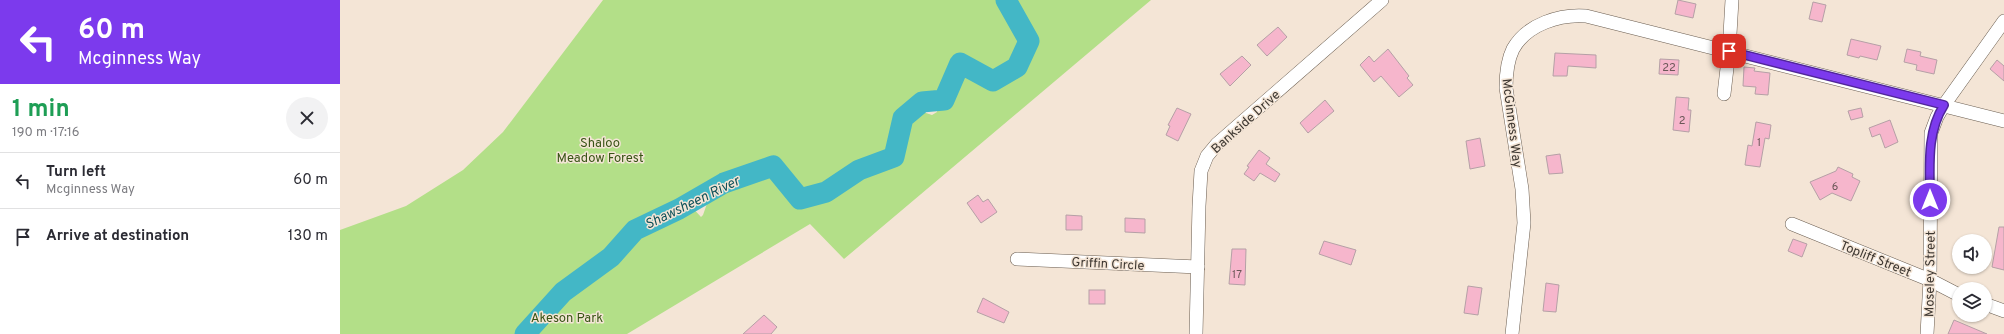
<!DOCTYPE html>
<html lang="en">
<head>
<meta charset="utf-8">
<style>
  :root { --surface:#fff; --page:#f2f2f3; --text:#2b2b33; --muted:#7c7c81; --line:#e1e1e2 }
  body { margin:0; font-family:Overpass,sans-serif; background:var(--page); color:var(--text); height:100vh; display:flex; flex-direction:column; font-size:15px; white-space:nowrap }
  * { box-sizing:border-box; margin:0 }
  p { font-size:13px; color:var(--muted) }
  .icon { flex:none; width:22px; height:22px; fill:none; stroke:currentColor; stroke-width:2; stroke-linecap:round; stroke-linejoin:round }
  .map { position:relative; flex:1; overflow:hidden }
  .drawer { display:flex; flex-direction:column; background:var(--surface); width:340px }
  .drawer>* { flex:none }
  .hud { background:#7c3aed; color:#fff; overflow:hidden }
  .controls { position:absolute; left:1612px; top:234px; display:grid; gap:8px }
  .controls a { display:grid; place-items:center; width:40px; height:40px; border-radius:50%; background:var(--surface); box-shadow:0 1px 3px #0004; font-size:20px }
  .pin { position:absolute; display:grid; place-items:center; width:34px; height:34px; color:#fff; margin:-17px; border-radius:8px; box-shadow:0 2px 6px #0006 }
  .me { position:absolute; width:44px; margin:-22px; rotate:0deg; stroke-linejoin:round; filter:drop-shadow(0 0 3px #0008) }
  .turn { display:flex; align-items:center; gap:14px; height:84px; padding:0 12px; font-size:18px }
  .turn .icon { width:52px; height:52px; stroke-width:2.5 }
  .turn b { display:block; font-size:28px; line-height:34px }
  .round { display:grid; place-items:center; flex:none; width:42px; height:42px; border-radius:21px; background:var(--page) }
  .headline { display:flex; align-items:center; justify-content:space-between; height:68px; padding:0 12px }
  h1 { font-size:24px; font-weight:700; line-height:30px; color:#1e9e55 }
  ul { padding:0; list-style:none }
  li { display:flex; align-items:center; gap:12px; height:56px; padding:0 12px; border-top:1px solid var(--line) }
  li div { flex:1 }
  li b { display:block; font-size:15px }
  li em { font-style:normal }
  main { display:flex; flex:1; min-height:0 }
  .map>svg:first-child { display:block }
  .green { fill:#b3df88; fill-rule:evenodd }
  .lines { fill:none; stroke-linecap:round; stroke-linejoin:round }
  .river { stroke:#43b7c6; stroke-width:21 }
  .building { fill:#f6b6cc; stroke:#b5a0a6 }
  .minor-casing { stroke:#6a5d50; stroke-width:14 }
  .minor { stroke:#fff; stroke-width:13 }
  .route-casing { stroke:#51269a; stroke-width:10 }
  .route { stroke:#7c3aed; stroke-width:7 }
  .labels { text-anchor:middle; stroke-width:3; stroke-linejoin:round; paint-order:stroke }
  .number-label { font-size:11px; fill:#6b5758 }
  .street-label { font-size:13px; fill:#3d3731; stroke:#f4e5d6 }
  .park-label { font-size:13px; fill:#385415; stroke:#f4e5d6 }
  .water-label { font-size:14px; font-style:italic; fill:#0f525a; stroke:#f4e5d6 }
</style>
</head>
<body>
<main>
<section class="drawer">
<div class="hud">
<div class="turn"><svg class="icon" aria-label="left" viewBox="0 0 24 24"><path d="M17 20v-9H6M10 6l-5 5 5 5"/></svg><div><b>60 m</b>Mcginness Way</div></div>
</div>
<div class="headline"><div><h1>1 min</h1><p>190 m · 17:16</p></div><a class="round"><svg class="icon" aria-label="close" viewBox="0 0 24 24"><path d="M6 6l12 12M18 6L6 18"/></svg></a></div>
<ul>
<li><svg class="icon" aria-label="left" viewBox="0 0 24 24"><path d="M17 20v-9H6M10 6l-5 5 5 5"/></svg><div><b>Turn left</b><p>Mcginness Way</p></div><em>60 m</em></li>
<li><svg class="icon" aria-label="arrive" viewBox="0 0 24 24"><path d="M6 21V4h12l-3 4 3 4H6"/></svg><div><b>Arrive at destination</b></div><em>130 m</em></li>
</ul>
</section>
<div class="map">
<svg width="1664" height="334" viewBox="0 0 1664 334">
  <rect width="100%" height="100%" fill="#f4e5d6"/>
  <!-- green -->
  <path class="green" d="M 263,0 L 811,0 L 504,259 L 470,224 L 287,334 L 0,334 L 0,230 L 66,206 L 123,170 L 163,132 ZM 668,5 L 684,20 L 690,41 ZM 609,89 L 609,97 L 598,106 L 597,112 L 592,115 L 583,112 L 578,105 L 582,102 L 604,100 ZM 386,182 L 386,185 L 371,192 L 363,215 L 361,217 L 350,205 L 347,205 Z"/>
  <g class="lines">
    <!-- river -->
    <path class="river" d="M 185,334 L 223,292 L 271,257 L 295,230 L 339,209 L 384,183 L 433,166 L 460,199 L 486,192 L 519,170 L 554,157 L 563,118 L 582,102 L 604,100 L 620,63 L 653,81 L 677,67 L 689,41 L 666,0"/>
  </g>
  <!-- building -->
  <g class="building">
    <path d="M 1338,0 L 1356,4 L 1353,18 L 1335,14 Z"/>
    <path d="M 1473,2 L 1486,5 L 1482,22 L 1469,19 Z"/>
    <path d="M 938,27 L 947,37 L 927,56 L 917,45 Z"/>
    <path d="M 1511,39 L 1541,46 L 1537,60 L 1520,56 L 1519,58 L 1507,55 Z"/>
    <path d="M 1048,49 L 1069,76 L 1067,78 L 1073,85 L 1059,97 L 1041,76 L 1034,82 L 1020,65 L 1029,56 L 1034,62 Z"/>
    <path d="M 1567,49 L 1581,52 L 1580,56 L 1597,60 L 1594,74 L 1576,70 L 1577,65 L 1564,62 Z"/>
    <path d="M 1215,53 L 1256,55 L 1256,68 L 1228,66 L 1227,76 L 1213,76 Z"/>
    <path d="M 902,56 L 911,65 L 890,86 L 880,74 Z"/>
    <path d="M 1320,59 L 1339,60 L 1338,75 L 1319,74 Z"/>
    <path d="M 1657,60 L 1664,66 L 1664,81 L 1650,69 Z"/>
    <path d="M 1404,67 L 1415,68 L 1414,71 L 1430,73 L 1428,95 L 1415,94 L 1416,87 L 1403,86 Z"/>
    <path d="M 1336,97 L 1349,98 L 1348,110 L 1351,110 L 1349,132 L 1333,130 Z"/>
    <path d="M 985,100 L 994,111 L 968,133 L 960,123 Z"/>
    <path d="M 837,108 L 851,114 L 838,141 L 826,135 L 830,126 L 828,125 Z"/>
    <path d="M 1521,108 L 1523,117 L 1511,120 L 1508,111 Z"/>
    <path d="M 1550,120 L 1558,142 L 1545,148 L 1540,134 L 1532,137 L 1529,128 Z"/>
    <path d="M 1416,122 L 1431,125 L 1429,139 L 1425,138 L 1420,167 L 1405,165 L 1408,145 L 1412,146 Z"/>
    <path d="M 1140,138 L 1145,166 L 1130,169 L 1126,141 Z"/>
    <path d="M 919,150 L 930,158 L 926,164 L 940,174 L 935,182 L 920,173 L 914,181 L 904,174 L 909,167 L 907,166 Z"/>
    <path d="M 1220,154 L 1223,173 L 1209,174 L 1206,156 Z"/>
    <path d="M 1498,167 L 1513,174 L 1512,177 L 1520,181 L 1511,201 L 1492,193 L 1480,200 L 1470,182 L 1496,171 Z"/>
    <path d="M 638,195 L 643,202 L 648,199 L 657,212 L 641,223 L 627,203 Z"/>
    <path d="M 726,215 L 742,216 L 742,230 L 726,230 Z"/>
    <path d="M 785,218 L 805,219 L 805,233 L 785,232 Z"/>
    <path d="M 1659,227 L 1664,227 L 1664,270 L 1652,267 Z"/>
    <path d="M 1453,239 L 1467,244 L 1462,257 L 1448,251 Z"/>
    <path d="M 984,241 L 1016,250 L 1011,265 L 979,254 Z"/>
    <path d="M 892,249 L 906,249 L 905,285 L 889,284 Z"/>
    <path d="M 1206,283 L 1219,285 L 1216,312 L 1203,311 Z"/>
    <path d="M 1128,286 L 1142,288 L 1138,315 L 1124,313 Z"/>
    <rect x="749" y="290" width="16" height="14"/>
    <path d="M 643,298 L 669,312 L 664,323 L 637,312 Z"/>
    <path d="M 424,315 L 437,327 L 431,334 L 403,334 Z"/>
    <path d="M 1614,320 L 1647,334 L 1608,334 Z"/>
  </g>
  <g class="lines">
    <defs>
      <g id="minor">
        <path d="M 1384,94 L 1389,51 L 1392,0"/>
        <path d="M 1452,224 L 1590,280 L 1619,295"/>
        <path d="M 677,259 L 858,267"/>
        <path d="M 1645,304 L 1664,311"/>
        <path d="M 856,334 L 859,206 L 861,171 L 867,156 L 877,144 L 1042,0"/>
        <path d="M 1172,334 L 1184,223 L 1182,189 L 1166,88 C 1166,74 1167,61 1173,49 C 1187,24 1220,14 1246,16 L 1664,121"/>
        <path d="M 1587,334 L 1590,280 L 1591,133 L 1597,117 L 1604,105 L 1664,21"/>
      </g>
    </defs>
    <!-- minor casing -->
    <use href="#minor" class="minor-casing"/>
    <!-- minor -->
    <use href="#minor" class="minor"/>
  </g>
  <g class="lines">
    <defs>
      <path id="route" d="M 1389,51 L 1604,105 C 1586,133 1590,168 1590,200"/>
    </defs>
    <!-- route casing -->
    <use href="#route" class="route-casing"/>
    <!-- route -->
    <use href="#route" class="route"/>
  </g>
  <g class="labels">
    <!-- number labels -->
    <g class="number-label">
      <text x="1329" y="71">22</text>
      <text x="1342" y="124">2</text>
      <text x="1419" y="146">1</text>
      <text x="1495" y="190">6</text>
      <text x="897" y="278">17</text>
    </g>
    <!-- street labels -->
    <g class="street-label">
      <text transform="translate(905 121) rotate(-42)" y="5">Bankside Drive</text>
      <text transform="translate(1173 123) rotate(83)" y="5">McGinness Way</text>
      <text transform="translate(1536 258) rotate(22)" y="5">Topliff Street</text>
      <text transform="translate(768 263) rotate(3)" y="5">Griffin Circle</text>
      <text transform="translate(1589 274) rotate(-89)" y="5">Moseley Street</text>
    </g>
    <!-- park labels -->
    <g class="park-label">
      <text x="260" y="147">Shaloo<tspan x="260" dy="15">Meadow Forest</tspan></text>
      <text x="227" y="322">Akeson Park</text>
    </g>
    <!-- water labels -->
    <g class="water-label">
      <text transform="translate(352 202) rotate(-26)" y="5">Shawsheen River</text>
    </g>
  </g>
</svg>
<div class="controls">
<a><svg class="icon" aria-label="sound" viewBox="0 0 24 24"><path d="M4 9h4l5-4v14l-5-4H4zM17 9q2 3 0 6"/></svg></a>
<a><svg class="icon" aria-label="layers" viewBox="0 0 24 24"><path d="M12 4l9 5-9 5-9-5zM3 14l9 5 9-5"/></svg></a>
</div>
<div class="pin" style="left:1389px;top:51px;background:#d93025"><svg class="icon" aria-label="arrive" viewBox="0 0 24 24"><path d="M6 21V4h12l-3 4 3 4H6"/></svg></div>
<svg class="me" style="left:1590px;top:200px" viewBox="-20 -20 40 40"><circle r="17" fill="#7c3aed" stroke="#fff" stroke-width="3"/><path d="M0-11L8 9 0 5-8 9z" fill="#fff"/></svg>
</div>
</main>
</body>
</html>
